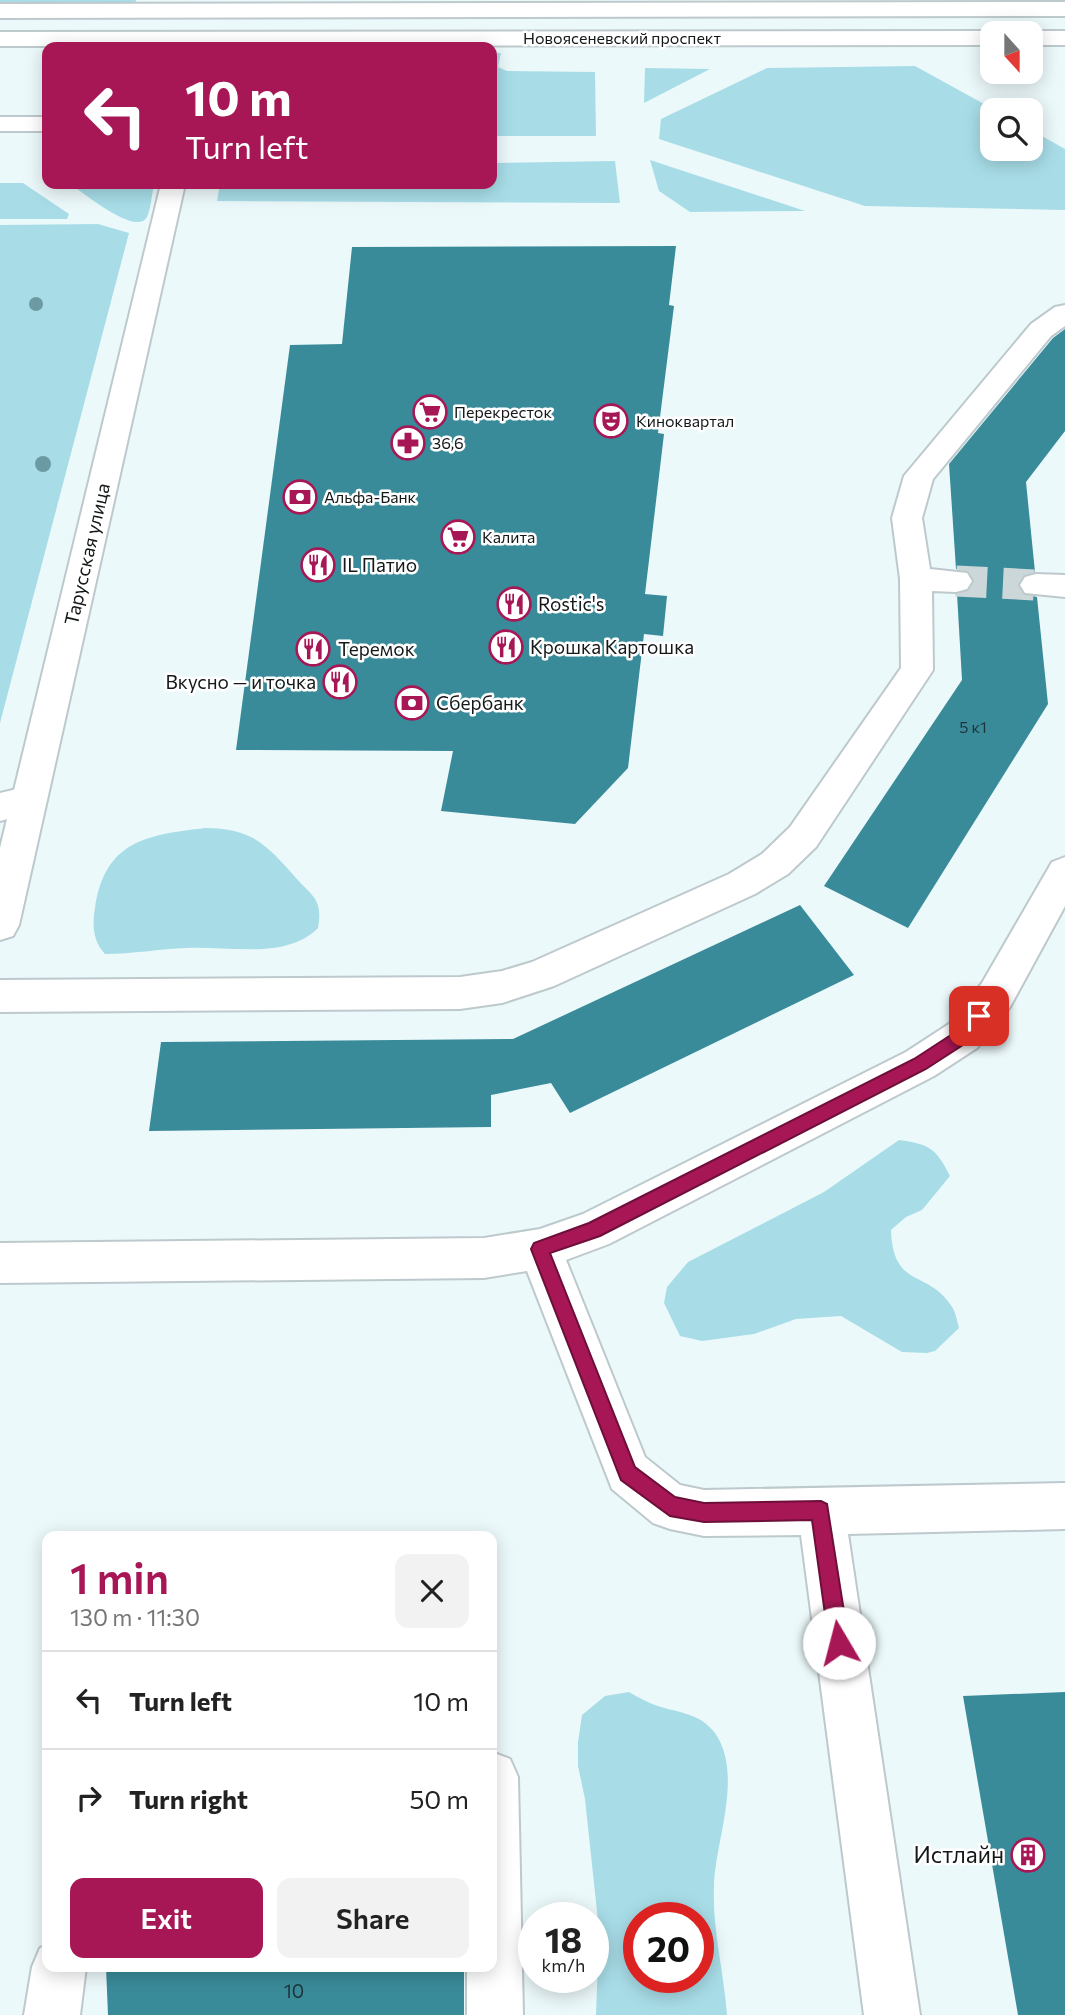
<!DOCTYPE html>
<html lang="en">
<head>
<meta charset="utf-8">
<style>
  :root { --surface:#fff; --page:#f2f2f2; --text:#222; --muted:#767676; --line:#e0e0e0; --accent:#a71756 }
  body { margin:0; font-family:Commissioner,sans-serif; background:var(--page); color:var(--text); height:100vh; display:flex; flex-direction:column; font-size:26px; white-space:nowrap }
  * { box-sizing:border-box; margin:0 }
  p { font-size:23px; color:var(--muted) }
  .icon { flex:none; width:38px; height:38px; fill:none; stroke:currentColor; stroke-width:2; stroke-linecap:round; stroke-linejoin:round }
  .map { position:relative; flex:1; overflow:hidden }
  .side { position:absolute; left:42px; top:1531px; width:455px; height:441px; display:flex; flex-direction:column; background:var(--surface); border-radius:14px; box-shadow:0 4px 18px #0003 }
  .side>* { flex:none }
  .top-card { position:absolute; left:42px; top:42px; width:455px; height:147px; border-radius:14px; box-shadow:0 4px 18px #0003; background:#a71756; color:#fff; overflow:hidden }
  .needle { width:46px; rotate:159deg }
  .controls { position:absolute; left:980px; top:21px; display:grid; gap:14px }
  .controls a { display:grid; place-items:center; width:63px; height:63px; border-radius:14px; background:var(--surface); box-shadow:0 4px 18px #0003; font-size:35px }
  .speed { position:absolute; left:518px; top:1902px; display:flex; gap:14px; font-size:35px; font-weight:700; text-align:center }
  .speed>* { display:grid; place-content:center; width:91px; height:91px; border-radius:50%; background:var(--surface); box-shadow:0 4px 18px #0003; line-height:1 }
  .speed small { font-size:18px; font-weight:400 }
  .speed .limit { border:10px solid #d22; background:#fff; color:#111 }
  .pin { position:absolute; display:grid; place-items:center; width:60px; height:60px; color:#fff; margin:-30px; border-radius:14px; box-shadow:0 4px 10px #0006 }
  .me { position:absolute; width:77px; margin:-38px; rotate:352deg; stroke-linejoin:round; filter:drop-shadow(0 0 5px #0008) }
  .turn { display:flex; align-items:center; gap:24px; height:147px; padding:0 28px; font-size:32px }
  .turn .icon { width:91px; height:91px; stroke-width:2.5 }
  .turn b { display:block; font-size:49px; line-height:60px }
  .round { display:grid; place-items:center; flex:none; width:74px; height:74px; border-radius:14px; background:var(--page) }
  .headline { display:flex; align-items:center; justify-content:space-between; height:119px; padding:0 28px }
  h1 { font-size:42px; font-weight:600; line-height:52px; color:var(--accent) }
  .button { display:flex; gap:14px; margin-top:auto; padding:14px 28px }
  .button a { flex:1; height:80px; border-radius:14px; background:var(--accent); color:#fff; font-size:28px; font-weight:600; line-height:80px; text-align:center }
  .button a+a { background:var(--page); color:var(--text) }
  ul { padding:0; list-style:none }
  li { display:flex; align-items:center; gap:21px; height:98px; padding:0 28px; border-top:2px solid var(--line) }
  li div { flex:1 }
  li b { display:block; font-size:26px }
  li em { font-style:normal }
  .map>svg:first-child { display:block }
  .green { fill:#a8dde8; fill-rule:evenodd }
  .building { fill:#3a8b9a }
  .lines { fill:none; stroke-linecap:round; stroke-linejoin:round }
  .minor-tunnel { stroke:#ccd7d9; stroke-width:31; stroke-dasharray:31 16; stroke-linecap:butt }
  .minor-casing { stroke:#bdc9cc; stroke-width:4 }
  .major-casing { stroke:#bdc9cc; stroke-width:4 }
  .minor { fill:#fff; fill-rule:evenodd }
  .major { fill:#fff; fill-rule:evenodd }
  .tree { fill:#6c9aa2 }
  .route { fill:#a71756; stroke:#6d0f38; stroke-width:2 }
  .labels { text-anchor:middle; stroke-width:5; stroke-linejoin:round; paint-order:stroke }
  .far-street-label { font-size:16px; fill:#141819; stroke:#fff }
  .far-poi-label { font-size:16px; fill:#141819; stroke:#fff; text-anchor:start }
  .number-label { font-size:16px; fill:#1e3539 }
  .street-label { font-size:19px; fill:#141819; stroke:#fff }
  .poi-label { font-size:19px; fill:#141819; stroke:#fff; text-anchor:start }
  .near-number-label { font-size:19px; fill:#1e3539 }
  .near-poi-label { font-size:23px; fill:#141819; stroke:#fff; text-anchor:end }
</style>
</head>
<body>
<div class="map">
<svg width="1065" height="2015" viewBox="0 0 1065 2015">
  <rect width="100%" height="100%" fill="#ecf9fb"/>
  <!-- green -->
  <g class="green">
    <path d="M 0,0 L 136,0 L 134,9 L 0,10 Z"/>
    <path d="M 492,53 L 501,53 L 498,67 L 507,71 L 595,72 L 596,136 L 492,136 Z"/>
    <path d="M 915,66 L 995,110 L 992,110 L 992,149 L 1031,149 L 1031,130 L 1065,149 L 1065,210 L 865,206 L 659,139 L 661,119 L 767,68 Z"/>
    <path d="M 645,68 L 710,69 L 644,103 Z"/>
    <path d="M 650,160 L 805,211 L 690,212 L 659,191 Z"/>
    <path d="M 615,161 L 620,203 L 217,201 L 220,184 L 492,184 L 492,163 Z"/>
    <path d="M 0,183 L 23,183 L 69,214 L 67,219 L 0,219 Z"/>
    <path d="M 70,184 L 154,184 C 152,193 151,209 147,217 C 136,237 83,192 70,184 Z"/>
    <path d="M 98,224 L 129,233 L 0,723 L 0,225 Z"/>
    <path d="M 205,828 C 252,828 267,845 296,878 C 313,897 323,899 318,928 C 287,960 227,946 187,948 C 160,949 132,954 105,954 C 93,941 92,926 95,908 C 105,841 146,835 205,828 Z"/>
    <path d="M 899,1140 C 929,1144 936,1148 950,1176 L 922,1210 L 906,1217 L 891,1230 C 893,1290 929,1269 952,1307 C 956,1313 957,1321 959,1328 L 935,1351 L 927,1353 L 902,1352 L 841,1316 L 796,1319 L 754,1334 L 702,1341 L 680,1336 L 664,1303 L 667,1287 L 688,1262 L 824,1192 Z"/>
    <path d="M 629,1692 C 638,1697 648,1703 658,1706 C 679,1713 700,1713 715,1733 C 744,1775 715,1841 714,1886 C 712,1929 724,1972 727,2015 L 596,2015 L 599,1930 L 585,1799 L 578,1766 L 578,1742 L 582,1715 L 605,1696 ZM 639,1918 L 698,1918 L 698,1978 L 639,1978 Z"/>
  </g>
  <!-- building -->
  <g class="building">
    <path d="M 676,246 L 669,305 L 674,306 L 658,433 L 664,434 L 645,594 L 667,596 L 663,636 L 644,634 L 628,768 L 575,824 L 441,811 L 453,751 L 236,750 L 290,345 L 342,344 L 352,247 Z"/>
    <path d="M 1065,329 L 1065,431 L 1026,482 L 1035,572 L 1024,574 L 1018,584 L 1023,594 L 1037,597 L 1048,704 L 908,928 L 824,886 L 962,680 L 957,594 L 969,590 L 974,580 L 967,570 L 956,569 L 949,464 L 1053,338 Z"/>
    <path d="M 800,905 L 854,975 L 570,1113 L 551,1083 L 491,1095 L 491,1127 L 149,1131 L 161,1042 L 513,1039 Z"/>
    <path d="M 1065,1692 L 1065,2015 L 1018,2015 L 963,1696 Z"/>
    <path d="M 106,1967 L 464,1967 L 464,2015 L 108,2015 Z"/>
  </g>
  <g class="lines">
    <!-- minor-tunnel -->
    <path class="minor-tunnel" d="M 956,581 L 1036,585"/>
    <defs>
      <g id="minor">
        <rect x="0" y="117" width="47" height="14"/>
        <path d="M 1065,305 L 1065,326 L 1051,336 L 933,479 L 922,518 L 930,569 L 967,573 L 972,581 L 967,589 L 956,592 L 932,591 L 933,670 L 816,847 L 788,874 L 755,894 L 554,986 L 502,1003 L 460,1009 L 0,1012 L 0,980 L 460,977 L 502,971 L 532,962 L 729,874 L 762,854 L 790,827 L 901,668 L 900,579 L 892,518 L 904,476 L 1031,324 L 1055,307 Z"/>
        <path d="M 1036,574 L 1065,575 L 1065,597 L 1025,593 L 1020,585 L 1025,577 Z"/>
        <path d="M 29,786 L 41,790 L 47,800 L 41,810 L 0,821 L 0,793 Z"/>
        <path d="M 1065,857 L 1065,906 L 1010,1007 L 977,1048 L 934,1076 L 609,1244 L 566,1260 L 645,1457 L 680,1485 L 704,1490 L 1065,1483 L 1065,1529 L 848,1534 L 920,2015 L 864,2015 L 801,1535 L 704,1536 L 670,1529 L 653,1523 L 612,1489 L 527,1271 L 484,1278 L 0,1283 L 0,1243 L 484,1238 L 540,1229 L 583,1214 L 906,1052 L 949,1024 L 982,983 L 1052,862 Z"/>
        <path d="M 492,1752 L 510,1759 L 518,1777 L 523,2015 L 467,2015 L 467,1967 L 492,1967 Z"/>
        <path d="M 47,1945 L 47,1967 L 86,1967 L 80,2015 L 24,2015 L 32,1967 L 40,1948 Z"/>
      </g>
      <g id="major">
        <path d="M 1065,2 L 1065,16 L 0,18 L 0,4 Z"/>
        <path d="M 992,31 L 1000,33 L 992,33 L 992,45 L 0,46 L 0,32 Z"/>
        <path d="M 1031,31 L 1065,31 L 1065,45 L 1031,45 L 1031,33 L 1023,33 Z"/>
        <path d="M 161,184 L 185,184 L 19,925 L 13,936 L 0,940 L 0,848 Z"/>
      </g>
    </defs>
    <!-- minor casing -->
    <use href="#minor" class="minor-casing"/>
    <!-- major casing -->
    <use href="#major" class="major-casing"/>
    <!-- minor -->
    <use href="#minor" class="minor"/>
    <!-- major -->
    <use href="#major" class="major"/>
  </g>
  <!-- trees -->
  <g class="tree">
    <circle cx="36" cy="304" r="7"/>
    <circle cx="43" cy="464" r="8"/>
  </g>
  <!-- route -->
  <path class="route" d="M 979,1009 L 985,1011 L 987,1016 L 969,1041 L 926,1069 L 600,1236 L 550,1253 L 635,1467 L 675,1497 L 704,1503 L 821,1501 L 827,1504 L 849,1643 L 846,1650 L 839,1653 L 832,1650 L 829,1643 L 812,1520 L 704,1522 L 670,1516 L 621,1480 L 531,1249 L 534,1243 L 589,1223 L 914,1059 L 957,1031 L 974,1011 Z"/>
  <!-- icons -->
  <defs>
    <symbol id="supermarket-ring" viewBox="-11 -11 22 22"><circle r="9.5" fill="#fff" stroke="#a71756" stroke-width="1.5"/><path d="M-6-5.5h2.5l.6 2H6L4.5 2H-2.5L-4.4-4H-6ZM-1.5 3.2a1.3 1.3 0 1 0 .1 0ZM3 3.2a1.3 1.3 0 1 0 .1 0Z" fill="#a71756"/></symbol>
    <symbol id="theatre-ring" viewBox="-11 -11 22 22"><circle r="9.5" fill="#fff" stroke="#a71756" stroke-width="1.5"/><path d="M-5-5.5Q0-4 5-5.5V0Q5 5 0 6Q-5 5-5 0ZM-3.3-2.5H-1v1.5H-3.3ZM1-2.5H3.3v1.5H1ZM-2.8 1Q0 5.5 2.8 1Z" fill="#a71756"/></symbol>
    <symbol id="pharmacy-ring" viewBox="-11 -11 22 22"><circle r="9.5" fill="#fff" stroke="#a71756" stroke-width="1.5"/><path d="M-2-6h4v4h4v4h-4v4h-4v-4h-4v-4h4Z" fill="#a71756"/></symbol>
    <symbol id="bank-ring" viewBox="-11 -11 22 22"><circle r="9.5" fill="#fff" stroke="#a71756" stroke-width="1.5"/><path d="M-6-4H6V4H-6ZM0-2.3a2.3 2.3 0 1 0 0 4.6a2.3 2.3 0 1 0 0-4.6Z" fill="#a71756"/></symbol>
    <symbol id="restaurant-ring" viewBox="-11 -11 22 22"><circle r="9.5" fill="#fff" stroke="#a71756" stroke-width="1.5"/><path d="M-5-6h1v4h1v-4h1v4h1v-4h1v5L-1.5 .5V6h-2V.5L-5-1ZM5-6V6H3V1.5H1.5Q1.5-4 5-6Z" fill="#a71756"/></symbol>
    <symbol id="building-ring" viewBox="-11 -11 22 22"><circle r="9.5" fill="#fff" stroke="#a71756" stroke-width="1.5"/><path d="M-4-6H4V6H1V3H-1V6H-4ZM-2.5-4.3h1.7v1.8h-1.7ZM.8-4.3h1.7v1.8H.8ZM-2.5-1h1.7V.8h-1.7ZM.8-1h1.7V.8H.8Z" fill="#a71756"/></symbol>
  </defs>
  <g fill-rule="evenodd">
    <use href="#supermarket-ring" x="411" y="393" width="38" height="38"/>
    <use href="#theatre-ring" x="592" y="402" width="38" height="38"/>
    <use href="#pharmacy-ring" x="389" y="424" width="38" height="38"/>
    <use href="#bank-ring" x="281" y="478" width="38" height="38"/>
    <use href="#supermarket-ring" x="439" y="518" width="38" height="38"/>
    <use href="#restaurant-ring" x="299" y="546" width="38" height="38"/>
    <use href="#restaurant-ring" x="495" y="585" width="38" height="38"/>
    <use href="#restaurant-ring" x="487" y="628" width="38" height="38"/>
    <use href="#restaurant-ring" x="294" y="630" width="38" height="38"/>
    <use href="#restaurant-ring" x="321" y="663" width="38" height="38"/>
    <use href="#bank-ring" x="393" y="684" width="38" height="38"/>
    <use href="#building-ring" x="1009" y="1836" width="38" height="38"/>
  </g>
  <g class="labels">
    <!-- far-street labels -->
    <g class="far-street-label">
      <text x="622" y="44">Новоясеневский проспект</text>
    </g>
    <!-- far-poi labels -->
    <g class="far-poi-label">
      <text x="454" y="418">Перекресток</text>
      <text x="636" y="427">Киноквартал</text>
      <text x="432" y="449">36,6</text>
      <text x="324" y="503">Альфа-Банк</text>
      <text x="482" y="543">Калита</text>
    </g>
    <!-- number labels -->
    <g class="number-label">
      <text x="973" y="733">5 к1</text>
    </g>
    <!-- street labels -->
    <g class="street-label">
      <text transform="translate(87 554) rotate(-77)" y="7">Тарусская улица</text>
    </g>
    <!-- poi labels -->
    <g class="poi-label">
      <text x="342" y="572">IL Патио</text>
      <text x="538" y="611">Rostic's</text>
      <text x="530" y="654">Крошка Картошка</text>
      <text x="338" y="656">Теремок</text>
      <text x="316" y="689" text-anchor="end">Вкусно — и точка</text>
      <text x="436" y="710">Сбербанк</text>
    </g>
    <!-- near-number labels -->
    <g class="near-number-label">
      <text x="294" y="1998">10</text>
    </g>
    <!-- near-poi labels -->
    <g class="near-poi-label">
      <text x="1004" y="1863">Истлайн</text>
    </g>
  </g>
</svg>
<div class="controls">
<a><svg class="needle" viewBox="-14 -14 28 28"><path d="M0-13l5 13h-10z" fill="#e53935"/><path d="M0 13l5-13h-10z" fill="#767676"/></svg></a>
<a><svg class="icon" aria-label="search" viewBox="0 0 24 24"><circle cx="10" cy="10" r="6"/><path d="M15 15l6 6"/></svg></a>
</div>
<div class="speed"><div>18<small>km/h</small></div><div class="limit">20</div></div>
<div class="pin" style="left:979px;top:1016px;background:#d93025"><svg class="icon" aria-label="arrive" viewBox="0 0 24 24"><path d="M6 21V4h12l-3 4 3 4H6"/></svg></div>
<svg class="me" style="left:839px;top:1643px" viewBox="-20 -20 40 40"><circle r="19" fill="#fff"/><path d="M0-13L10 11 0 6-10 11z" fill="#a71756"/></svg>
<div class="top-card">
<div class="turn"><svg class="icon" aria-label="left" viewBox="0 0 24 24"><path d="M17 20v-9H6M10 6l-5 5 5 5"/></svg><div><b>10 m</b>Turn left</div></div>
</div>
<section class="side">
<div class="headline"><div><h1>1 min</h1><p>130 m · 11:30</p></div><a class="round"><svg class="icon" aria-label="close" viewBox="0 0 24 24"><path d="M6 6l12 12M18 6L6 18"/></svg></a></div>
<ul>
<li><svg class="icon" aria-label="left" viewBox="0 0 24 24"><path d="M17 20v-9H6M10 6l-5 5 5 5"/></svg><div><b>Turn left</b></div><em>10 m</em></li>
<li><svg class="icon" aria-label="right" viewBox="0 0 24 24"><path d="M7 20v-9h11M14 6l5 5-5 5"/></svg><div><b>Turn right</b></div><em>50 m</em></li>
</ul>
<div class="button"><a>Exit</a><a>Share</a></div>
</section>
</div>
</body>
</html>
